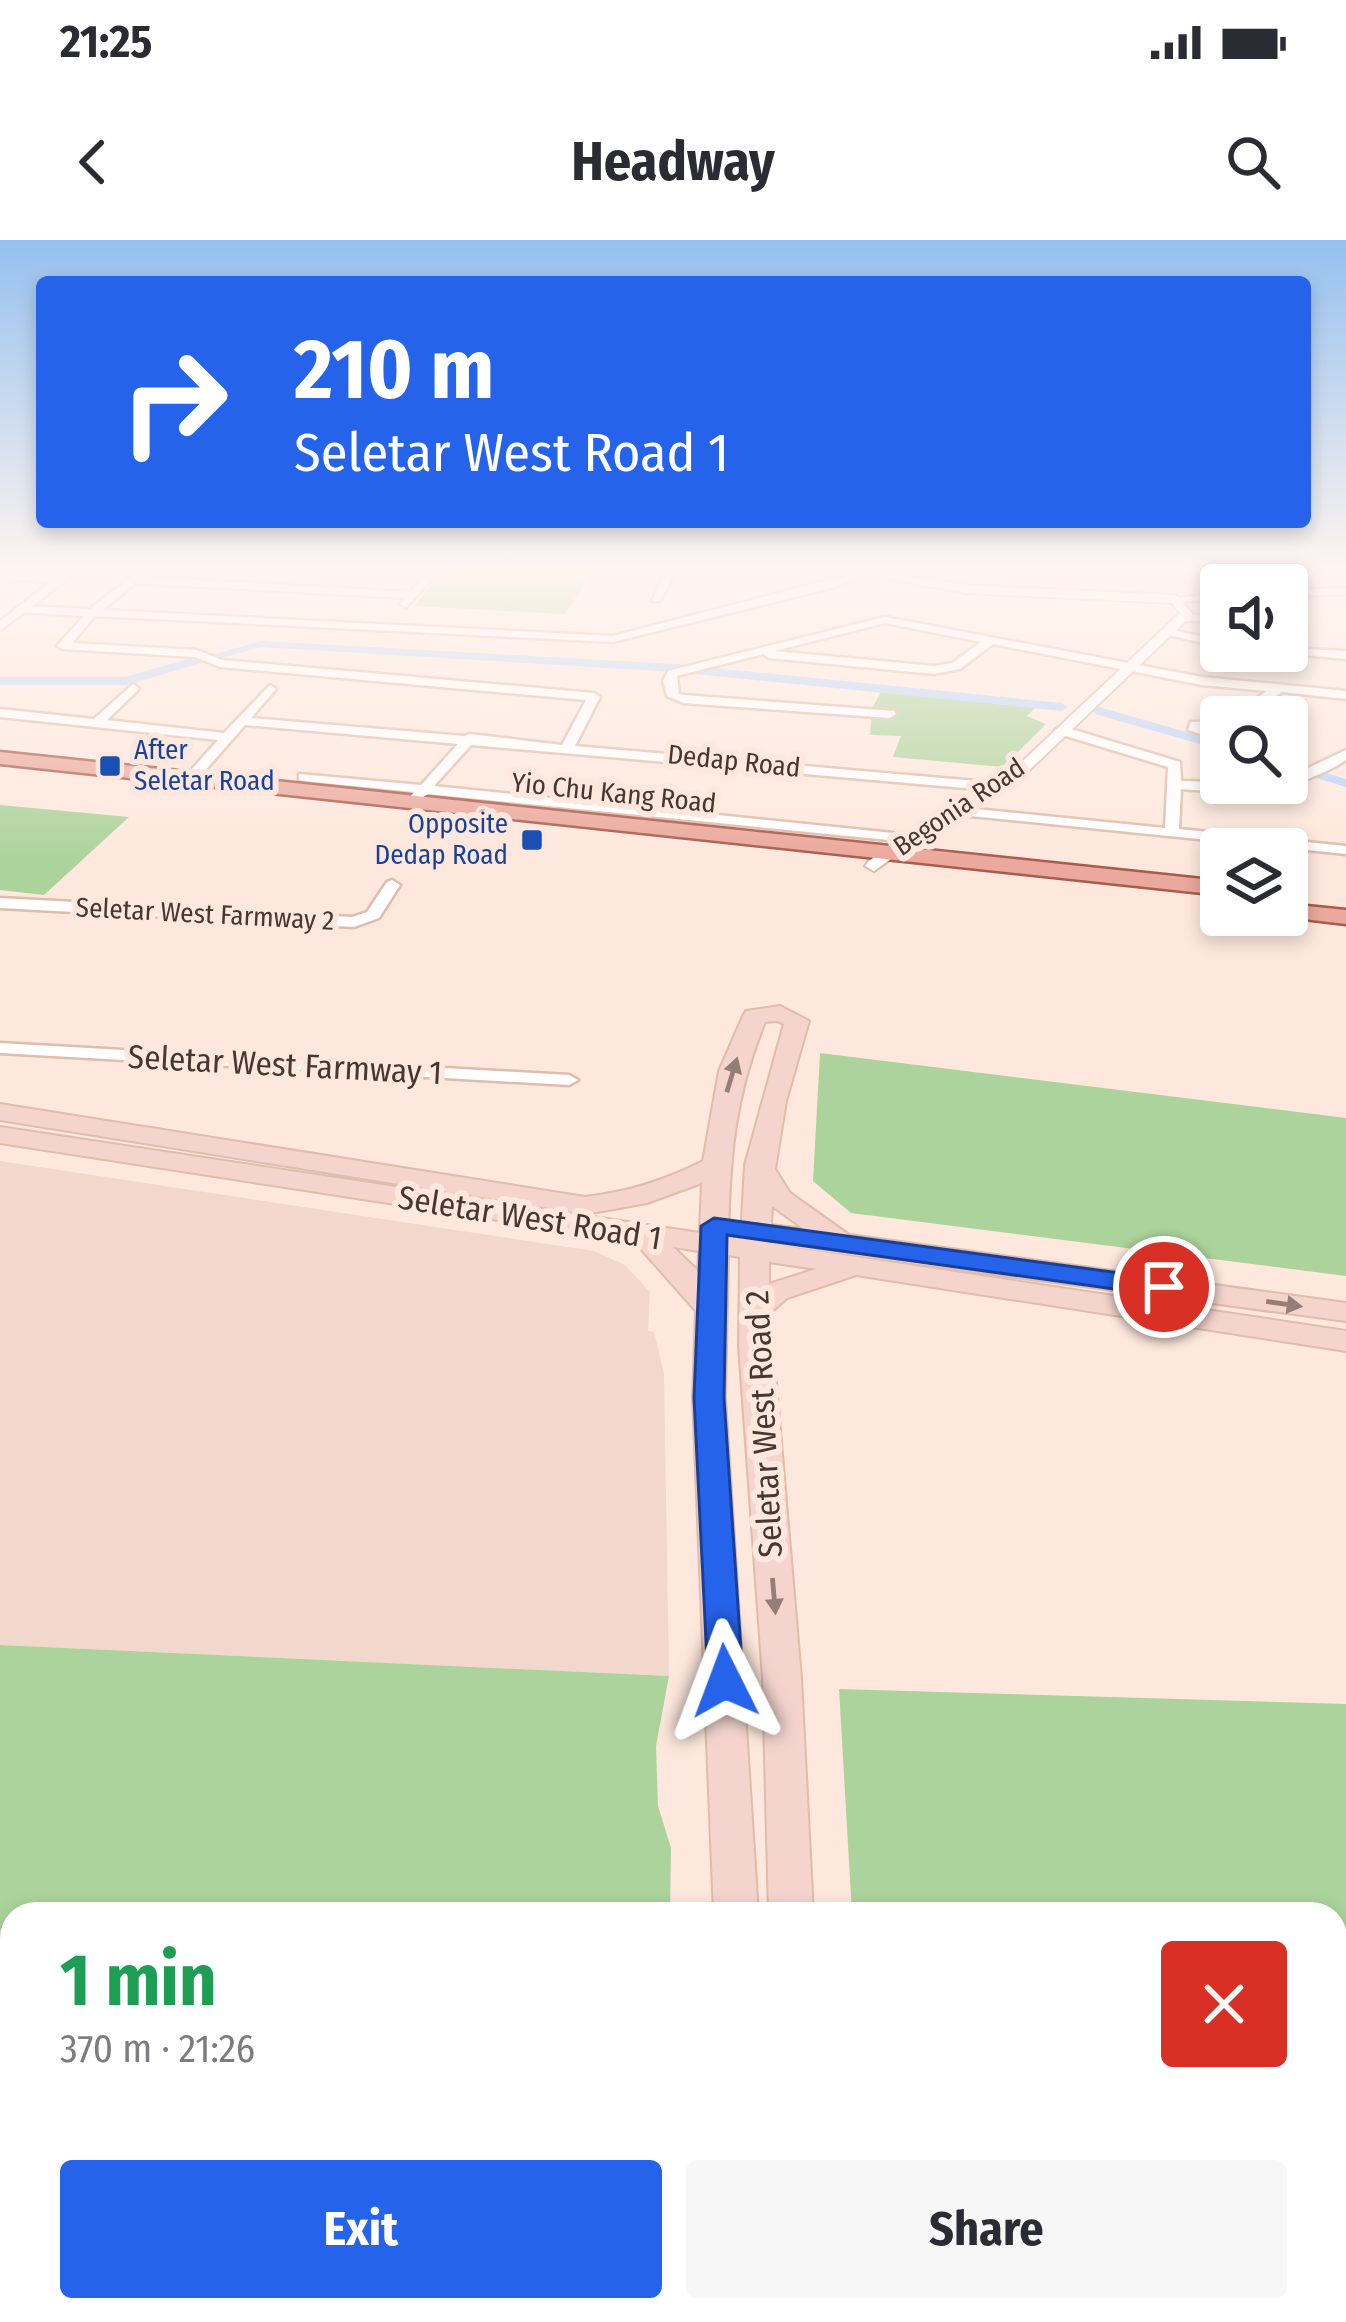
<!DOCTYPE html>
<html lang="en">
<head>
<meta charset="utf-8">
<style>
  :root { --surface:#fff; --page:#f7f7f7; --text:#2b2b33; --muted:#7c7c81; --accent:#2563eb }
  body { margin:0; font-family:"Fira Sans Condensed",sans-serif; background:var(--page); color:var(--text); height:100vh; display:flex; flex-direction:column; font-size:45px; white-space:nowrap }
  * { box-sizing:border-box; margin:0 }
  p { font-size:39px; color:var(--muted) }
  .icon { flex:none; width:66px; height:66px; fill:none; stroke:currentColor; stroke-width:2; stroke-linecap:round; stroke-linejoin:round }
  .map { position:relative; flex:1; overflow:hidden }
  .details { position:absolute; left:0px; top:1662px; width:1347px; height:420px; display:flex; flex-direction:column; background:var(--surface); border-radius:36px 36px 0 0; box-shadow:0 6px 18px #0003 }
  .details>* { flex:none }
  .banner { position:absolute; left:36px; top:36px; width:1275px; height:252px; border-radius:12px; box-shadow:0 6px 18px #0003; background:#2563eb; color:#fff; overflow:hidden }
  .fabs { position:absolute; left:1200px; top:324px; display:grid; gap:24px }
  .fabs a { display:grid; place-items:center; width:108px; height:108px; border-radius:12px; background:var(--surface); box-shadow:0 6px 18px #0003; font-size:60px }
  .pin { position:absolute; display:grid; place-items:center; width:102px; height:102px; color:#fff; margin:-51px; border:6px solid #fff; border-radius:50%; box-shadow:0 3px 12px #0007 }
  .me { position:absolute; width:132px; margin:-66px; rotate:357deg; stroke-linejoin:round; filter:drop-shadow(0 0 9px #0008) }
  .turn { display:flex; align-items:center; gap:42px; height:252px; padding:0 60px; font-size:54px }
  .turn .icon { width:156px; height:156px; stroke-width:2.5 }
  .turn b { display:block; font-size:84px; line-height:102px }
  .round { display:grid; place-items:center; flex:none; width:126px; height:126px; border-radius:12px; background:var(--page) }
  .overview { display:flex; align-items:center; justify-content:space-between; height:204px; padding:0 60px }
  h1 { font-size:72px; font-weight:700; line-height:90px; color:#1e9e55 }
  .cta { display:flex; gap:24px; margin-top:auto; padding:24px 60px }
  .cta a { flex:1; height:138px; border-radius:12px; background:var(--accent); color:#fff; font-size:48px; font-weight:700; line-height:138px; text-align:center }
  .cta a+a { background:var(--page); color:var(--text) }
  .status { display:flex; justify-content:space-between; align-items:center; height:84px; padding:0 60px; background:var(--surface); direction:ltr }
  .status svg { height:33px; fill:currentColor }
  header { display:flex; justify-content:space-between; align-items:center; height:156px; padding:0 60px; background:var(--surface); font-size:54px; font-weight:700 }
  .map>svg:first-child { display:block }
  .built { fill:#f2d8cc }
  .green { fill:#acd39b }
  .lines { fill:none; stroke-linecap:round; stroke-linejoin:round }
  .canal { fill:#bad3f9; fill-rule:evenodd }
  .minor-casing { stroke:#dfbcab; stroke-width:5 }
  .tertiary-casing { stroke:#dfbcab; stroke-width:4 }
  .secondary-casing { stroke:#dfbcab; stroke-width:4 }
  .primary-casing { stroke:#a95b4c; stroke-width:5 }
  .minor { fill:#fff; fill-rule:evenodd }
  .tertiary { fill:#fff; fill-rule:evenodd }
  .secondary { fill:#f5d4ce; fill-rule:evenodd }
  .primary { fill:#eba89c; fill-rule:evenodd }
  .oneway { fill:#957e78 }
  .route { fill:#2563eb; stroke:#184099; stroke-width:3 }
  .transit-dot { fill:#1a4fb4; stroke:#fee8dd; stroke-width:4.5 }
  .labels { text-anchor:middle; stroke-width:12; stroke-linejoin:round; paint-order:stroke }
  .far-transit-label { font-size:27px; fill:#164399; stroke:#fee8dd; text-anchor:start }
  .far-street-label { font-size:27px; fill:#463831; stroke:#fee8dd }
  .street-label { font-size:33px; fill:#463831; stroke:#fee8dd }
</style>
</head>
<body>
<div class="status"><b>21:25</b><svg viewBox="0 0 49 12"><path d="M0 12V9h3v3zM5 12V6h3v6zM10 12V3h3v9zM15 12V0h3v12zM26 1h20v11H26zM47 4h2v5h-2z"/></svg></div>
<header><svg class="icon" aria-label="back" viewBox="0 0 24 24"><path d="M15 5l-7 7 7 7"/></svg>Headway<svg class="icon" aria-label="search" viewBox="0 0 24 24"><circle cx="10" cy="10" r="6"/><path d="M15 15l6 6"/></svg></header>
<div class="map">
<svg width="1346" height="2082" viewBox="0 0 1346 2082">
  <rect width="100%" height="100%" fill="#fee8dd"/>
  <!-- built -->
  <path class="built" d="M 0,921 L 594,1011 L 625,1025 L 650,1052 L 648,1091 L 654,1092 L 664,1134 L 669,1436 L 0,1405 Z"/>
  <!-- green -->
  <g class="green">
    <path d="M 443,331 L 593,331 L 565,374 L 414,366 Z"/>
    <path d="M 881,452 L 1036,467 L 1027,476 L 1046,484 L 1003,527 L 893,517 L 901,496 L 870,495 L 872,468 Z"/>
    <path d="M 0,566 L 0,565 L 129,577 L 44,655 L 0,650 Z"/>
    <path d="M 820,813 L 1346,878 L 1346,1036 L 851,973 L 813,941 Z"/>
    <path d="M 0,1405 L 669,1436 L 656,1506 L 658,1566 L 671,1608 L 670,1674 L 12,1674 L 12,1927 L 0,1926 Z"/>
    <path d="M 839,1449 L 1346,1464 L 1346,2001 L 1335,2001 L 1335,1674 L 852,1674 Z"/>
  </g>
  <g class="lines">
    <!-- canal -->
    <g class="canal">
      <path d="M 261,401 L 674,424 L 1062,463 L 1068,467 L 1062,471 L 674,432 L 261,407 L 218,419 L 212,415 Z"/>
      <path d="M 201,415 L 207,419 L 205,422 L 126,445 L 0,445 L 0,437 L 125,437 Z"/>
      <path d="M 1099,467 L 1221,502 L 1221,510 L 1095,474 L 1093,471 Z"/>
      <path d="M 1287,521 L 1346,539 L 1346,547 L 1287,529 Z"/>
    </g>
    <defs>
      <g id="minor">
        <path d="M 139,331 L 145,334 L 142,337 L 411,352 L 429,331 L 440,331 L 406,367 L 400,364 L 406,358 L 135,343 L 103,370 L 613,396 L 863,331 L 863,335 L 835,347 L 613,402 L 95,376 L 72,403 L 197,410 L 222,420 L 594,453 L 600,457 L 575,506 L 999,543 L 1006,547 L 999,551 L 471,505 L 434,546 L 893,593 L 895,596 L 888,600 L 428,554 L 418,560 L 411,556 L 414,552 L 304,541 L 299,540 L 299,534 L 421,545 L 458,504 L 245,485 L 196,541 L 191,542 L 184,538 L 218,500 L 0,477 L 0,469 L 94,479 L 133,444 L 139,448 L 137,451 L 107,480 L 224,493 L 270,445 L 276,449 L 251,478 L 464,496 L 470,494 L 562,505 L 586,460 L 220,427 L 195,417 L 63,409 L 57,406 L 84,376 L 21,372 L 15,369 L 21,366 L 90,369 Z"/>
        <path d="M 666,331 L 676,331 L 660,361 L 652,361 Z"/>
        <path d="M 1196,331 L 1207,331 L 1224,345 L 1221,345 L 1221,351 Z"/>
        <path d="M 0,333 L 61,336 L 66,339 L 61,342 L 0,339 Z"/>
        <path d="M 1346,348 L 1346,354 L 1287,356 L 1287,350 Z"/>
        <path d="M 1221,353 L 1221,359 L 1176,362 L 1171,359 Z"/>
        <path d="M 1221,374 L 1221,380 L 1185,381 L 1179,378 L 1185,375 Z"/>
        <path d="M 885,377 L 1202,437 L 1346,451 L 1346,459 L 1282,452 L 1245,477 L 1230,477 L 1267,451 L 1202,445 L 993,404 L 960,429 L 934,434 L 769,418 L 763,414 L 677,436 L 679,454 L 684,455 L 894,471 L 896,474 L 890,478 L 683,463 L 667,456 L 663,441 L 668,431 ZM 885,383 L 981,402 L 952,423 L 934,426 L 774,411 Z"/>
        <path d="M 1168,389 L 1221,401 L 1221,407 L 1164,394 L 1164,390 Z"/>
        <path d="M 1287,408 L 1346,411 L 1346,419 L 1282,413 L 1280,411 L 1287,411 Z"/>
        <path d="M 1221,481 L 1221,489 L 1205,489 L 1221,493 L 1221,501 L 1188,490 L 1191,482 Z"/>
        <path d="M 1061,486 L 1180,522 L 1181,541 L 1287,543 L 1287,538 L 1346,510 L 1346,520 C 1294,553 1241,554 1181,549 L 1179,589 L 1346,606 L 1346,614 L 951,574 L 949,571 L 956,567 L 1165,588 L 1168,527 L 1056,493 L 1055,490 Z"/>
        <path d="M 392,640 L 400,645 L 379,678 L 354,687 L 0,668 L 0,658 L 352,677 L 367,672 L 387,642 Z"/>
        <path d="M 0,803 L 569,835 L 578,840 L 569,845 L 0,813 Z"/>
        <path d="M 1335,2037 L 1346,2037 L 1346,2073 L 1328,2070 L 1335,2070 Z"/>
        <path d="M 1055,2070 L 1098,2070 L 1093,2082 L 1056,2082 Z"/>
      </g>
      <g id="tertiary">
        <path d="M 64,331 L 78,331 L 0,391 L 0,381 Z"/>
        <path d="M 844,331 L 874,331 L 966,345 L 1176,355 L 1193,374 L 1019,540 L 915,602 L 874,631 L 865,626 L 868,622 L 903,594 L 1009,534 L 1180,373 L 1172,363 L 966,353 Z"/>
      </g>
      <g id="secondary">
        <path d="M 780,766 L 809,781 L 786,861 L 775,929 L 790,953 L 849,995 L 1346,1063 L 1346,1081 L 770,1004 L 1346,1091 L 1346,1111 L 856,1035 L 787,1058 L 770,1073 L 801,1438 L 813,1674 L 769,1674 L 763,1438 L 739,1106 L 740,1017 L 728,1015 L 725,1158 L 758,1674 L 714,1674 L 693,1158 L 696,1071 L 634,1001 L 0,903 L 0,887 L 700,993 L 702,943 L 647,963 L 586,974 L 0,880 L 0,864 L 585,957 C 628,952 664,941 703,921 L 719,831 L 743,776 L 746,771 ZM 777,781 L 784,784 L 745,925 L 741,999 L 728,997 C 730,917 734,858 765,782 ZM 772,966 L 804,989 L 771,985 ZM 673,1007 L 699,1011 L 698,1032 L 697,1030 ZM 769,1022 L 816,1029 L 769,1044 Z"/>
        <path d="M 0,1975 L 12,1976 L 12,2026 L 0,2025 Z"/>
        <path d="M 0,2042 L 12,2042 L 12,2070 L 277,2070 L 282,2082 L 0,2082 Z"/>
        <path d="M 511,2070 L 589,2070 L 584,2082 L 506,2082 Z"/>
      </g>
      <g id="primary">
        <path d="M 0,512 L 1221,641 L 1221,655 L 0,524 Z"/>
        <path d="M 1287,664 L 1346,670 L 1346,684 L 1278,676 L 1287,675 Z"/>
      </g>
    </defs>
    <!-- minor casing -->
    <use href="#minor" class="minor-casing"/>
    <!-- tertiary casing -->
    <use href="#tertiary" class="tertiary-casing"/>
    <!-- secondary casing -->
    <use href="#secondary" class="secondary-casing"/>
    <!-- primary casing -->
    <use href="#primary" class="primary-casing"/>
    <!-- minor -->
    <use href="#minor" class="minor"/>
    <!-- tertiary -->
    <use href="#tertiary" class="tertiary"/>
    <!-- secondary -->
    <use href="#secondary" class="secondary"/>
    <!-- primary -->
    <use href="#primary" class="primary"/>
  </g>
  <!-- one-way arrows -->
  <defs><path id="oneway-solid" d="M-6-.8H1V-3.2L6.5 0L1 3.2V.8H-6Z" transform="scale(3)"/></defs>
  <g class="oneway">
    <use href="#oneway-solid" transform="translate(732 835) rotate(-73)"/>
    <use href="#oneway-solid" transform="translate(1284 1064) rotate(8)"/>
    <use href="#oneway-solid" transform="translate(774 1356) rotate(85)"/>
  </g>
  <!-- sky -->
  <linearGradient id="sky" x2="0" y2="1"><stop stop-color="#95c0ef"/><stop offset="0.53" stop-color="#fff5f0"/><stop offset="1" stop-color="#fff5f0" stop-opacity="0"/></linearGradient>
  <rect width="1346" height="623" fill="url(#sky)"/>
  <!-- route -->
  <path class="route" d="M 714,978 L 1164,1039 L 1177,1047 L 1164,1056 L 727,995 L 724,1158 L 743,1441 L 738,1451 L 713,1451 L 708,1441 L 694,1158 L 701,986 Z"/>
  <!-- markers -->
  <g class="transit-dot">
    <rect x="98" y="514" width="24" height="24" rx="6"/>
    <rect x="520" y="588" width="24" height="24" rx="6"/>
  </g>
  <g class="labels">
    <!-- far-transit labels -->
    <g class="far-transit-label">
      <text x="134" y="519">After<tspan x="134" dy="31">Seletar Road</tspan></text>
      <text x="508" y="593" text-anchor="end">Opposite<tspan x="508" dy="31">Dedap Road</tspan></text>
    </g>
    <!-- far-street labels -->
    <g class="far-street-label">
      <text transform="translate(734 521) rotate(6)" y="9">Dedap Road</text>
      <text transform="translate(614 553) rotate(6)" y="9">Yio Chu Kang Road</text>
      <text transform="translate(959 567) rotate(-34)" y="9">Begonia Road</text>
      <text transform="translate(205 674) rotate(3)" y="9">Seletar West Farmway 2</text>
    </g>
    <!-- street labels -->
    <g class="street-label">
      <text transform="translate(285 824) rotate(3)" y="12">Seletar West Farmway 1</text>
      <text transform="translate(530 977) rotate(9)" y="12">Seletar West Road 1</text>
      <text transform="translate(763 1184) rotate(-93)" y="12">Seletar West Road 2</text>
    </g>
  </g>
</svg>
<div class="fabs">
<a><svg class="icon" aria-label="sound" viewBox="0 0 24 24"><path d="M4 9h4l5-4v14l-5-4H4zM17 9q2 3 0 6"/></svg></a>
<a><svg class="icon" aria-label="search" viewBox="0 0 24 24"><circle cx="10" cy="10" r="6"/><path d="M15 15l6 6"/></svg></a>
<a><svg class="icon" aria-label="layers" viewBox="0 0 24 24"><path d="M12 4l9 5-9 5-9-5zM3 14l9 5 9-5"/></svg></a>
</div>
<div class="pin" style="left:1164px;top:1047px;background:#d93025"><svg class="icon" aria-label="arrive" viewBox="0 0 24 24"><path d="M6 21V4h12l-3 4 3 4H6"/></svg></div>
<svg class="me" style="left:725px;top:1441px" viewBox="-20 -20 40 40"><path d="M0-17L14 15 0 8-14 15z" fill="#2563eb" stroke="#fff" stroke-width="4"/></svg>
<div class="banner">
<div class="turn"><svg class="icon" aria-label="right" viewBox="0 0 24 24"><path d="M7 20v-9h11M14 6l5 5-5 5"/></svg><div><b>210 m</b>Seletar West Road 1</div></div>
</div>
<section class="details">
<div class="overview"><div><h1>1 min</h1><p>370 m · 21:26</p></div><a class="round" style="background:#d93025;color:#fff"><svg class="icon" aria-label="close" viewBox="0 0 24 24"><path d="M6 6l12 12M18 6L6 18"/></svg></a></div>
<div class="cta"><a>Exit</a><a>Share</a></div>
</section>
</div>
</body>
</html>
